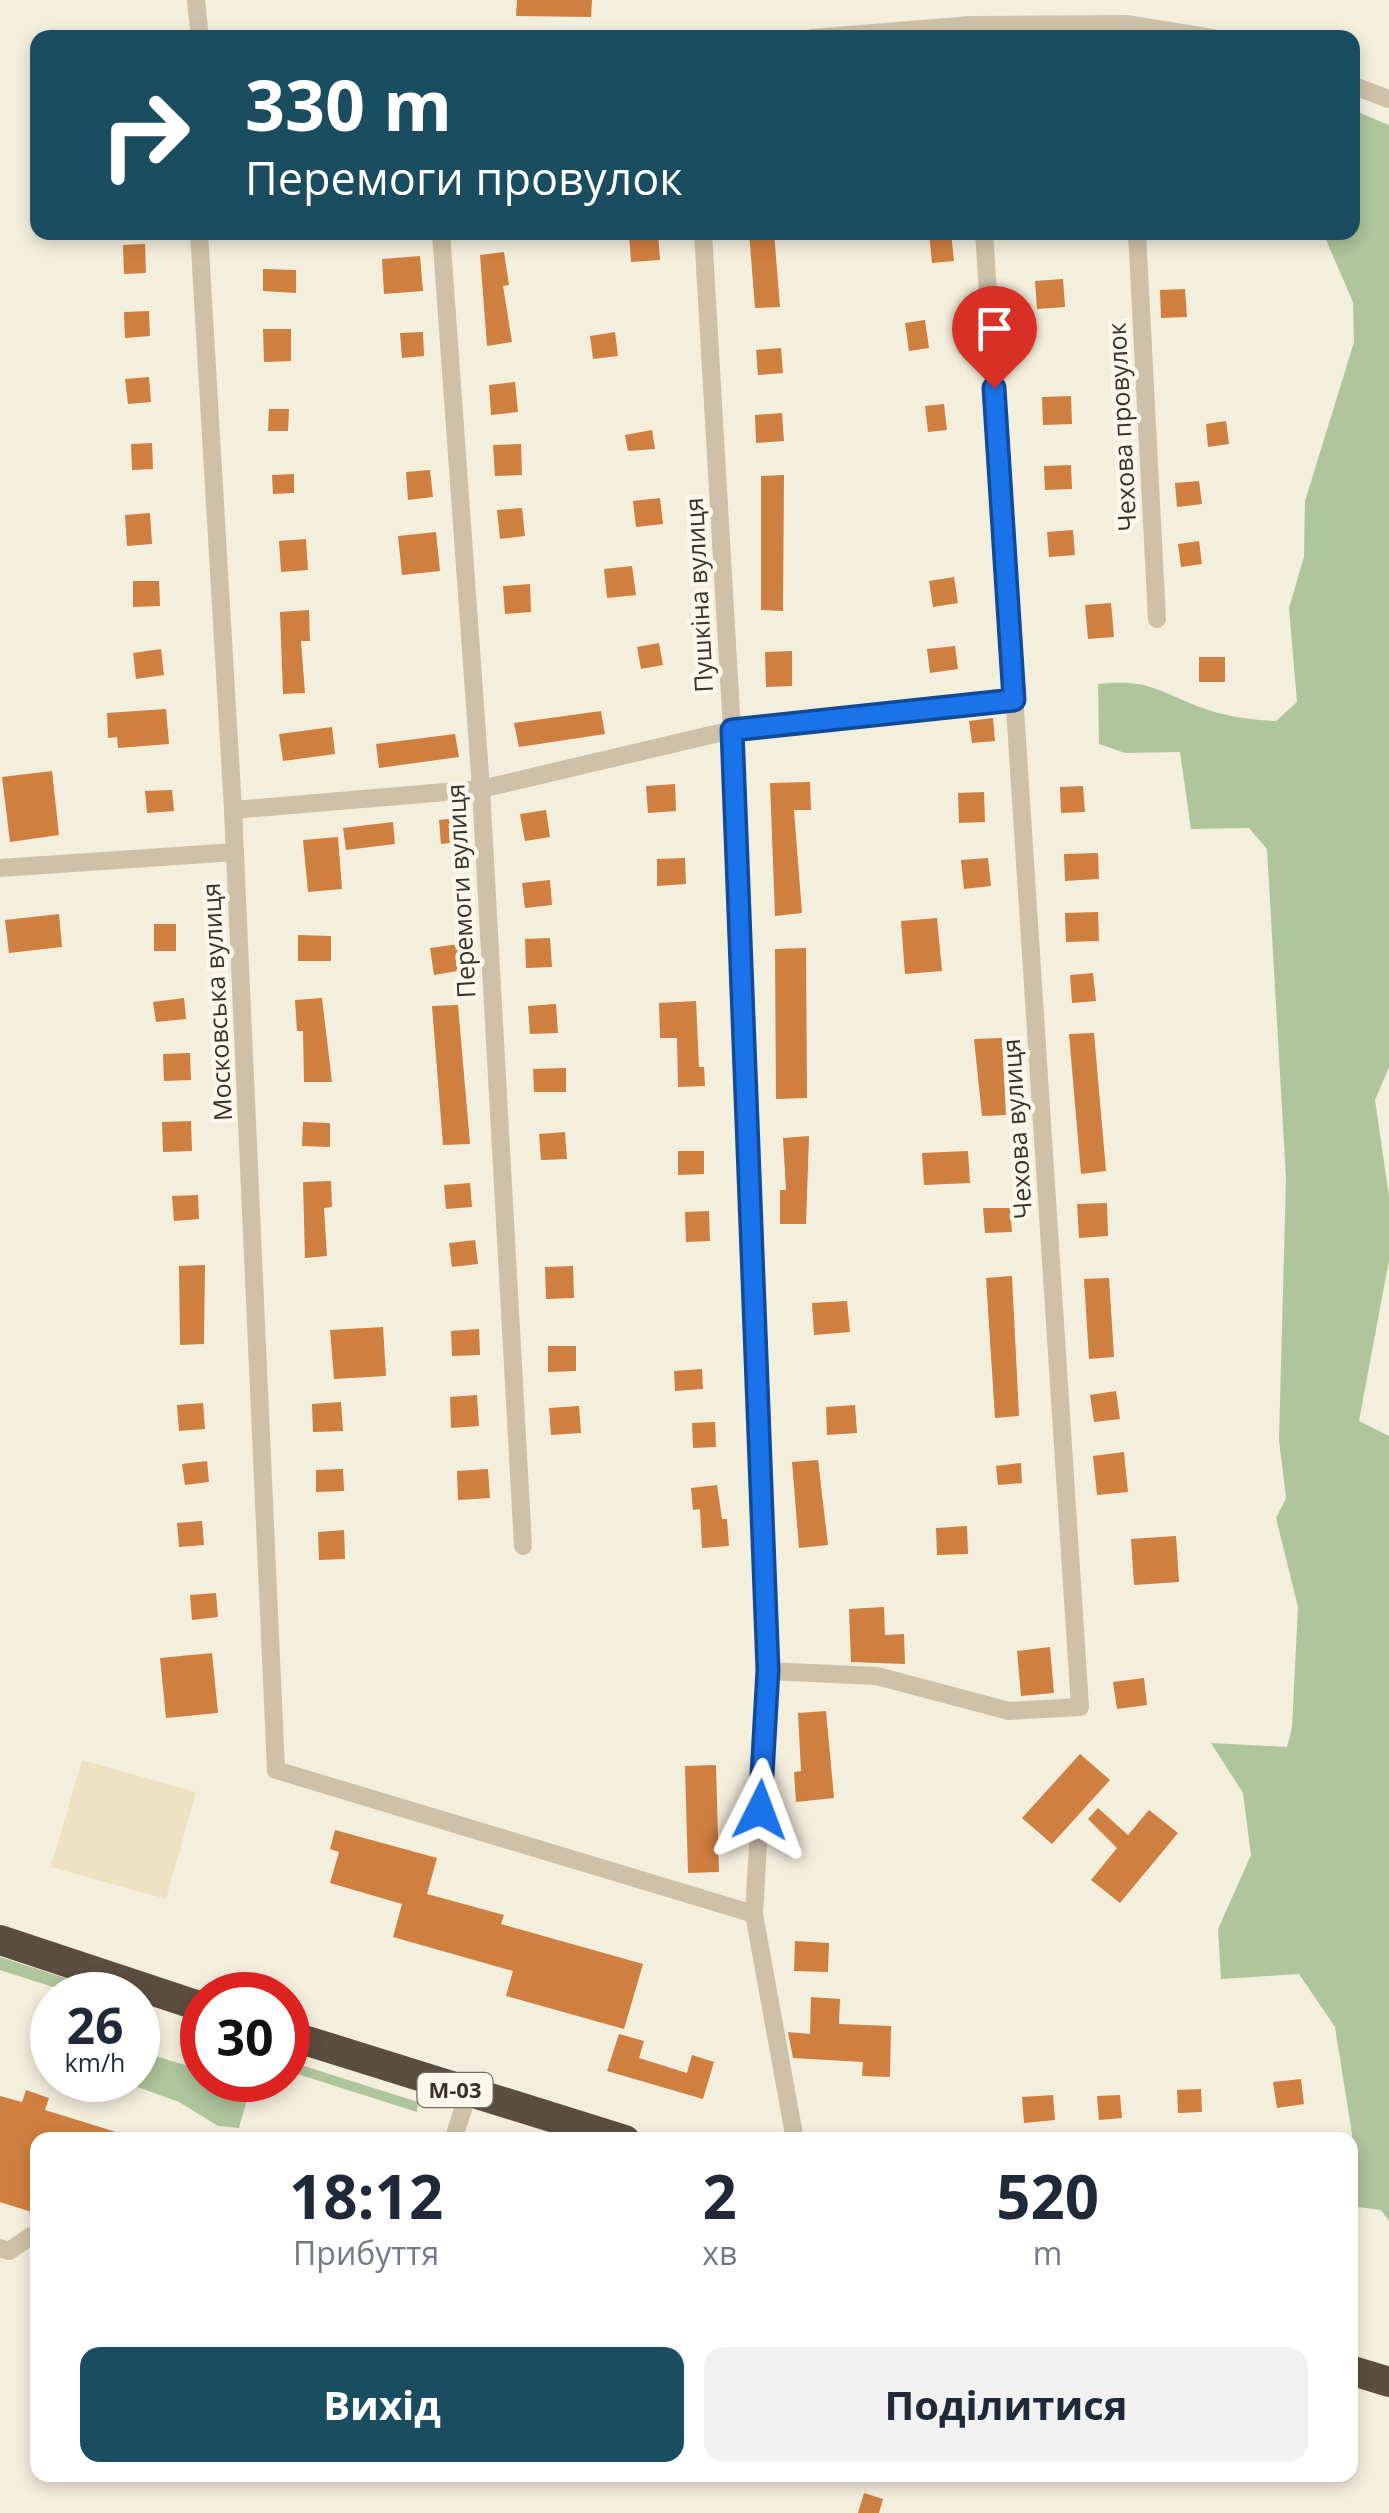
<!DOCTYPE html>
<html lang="uk">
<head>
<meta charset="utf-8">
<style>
  :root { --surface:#fff; --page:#f2f2f3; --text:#1f2937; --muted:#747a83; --accent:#1a4d5f }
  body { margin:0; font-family:"Open Sans",sans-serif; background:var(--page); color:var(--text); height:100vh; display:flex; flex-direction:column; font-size:38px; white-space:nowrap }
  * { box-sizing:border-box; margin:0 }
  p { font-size:32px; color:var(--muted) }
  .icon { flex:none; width:55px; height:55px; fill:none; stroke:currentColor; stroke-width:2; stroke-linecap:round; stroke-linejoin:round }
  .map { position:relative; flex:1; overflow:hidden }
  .details { position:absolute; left:30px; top:2132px; width:1328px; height:350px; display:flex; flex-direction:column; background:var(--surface); border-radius:20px; box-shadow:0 5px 15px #0003 }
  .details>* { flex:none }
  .banner { position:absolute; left:30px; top:30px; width:1330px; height:210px; border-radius:20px; box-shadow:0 5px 15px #0003; background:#1a4d5f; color:#fff; overflow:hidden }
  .speed { position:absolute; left:30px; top:1972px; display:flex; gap:20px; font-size:50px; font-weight:700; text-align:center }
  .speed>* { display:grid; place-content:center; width:130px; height:130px; border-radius:50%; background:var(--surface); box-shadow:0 5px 15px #0003; line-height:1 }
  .speed small { font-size:25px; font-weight:400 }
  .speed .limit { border:15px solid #d22; background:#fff; color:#111 }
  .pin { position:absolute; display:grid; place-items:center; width:85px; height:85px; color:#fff; margin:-102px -42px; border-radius:50% 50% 50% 0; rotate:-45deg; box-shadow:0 0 10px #0007 }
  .pin .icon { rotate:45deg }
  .me { position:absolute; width:110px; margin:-55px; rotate:3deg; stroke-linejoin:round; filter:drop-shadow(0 0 8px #0008) }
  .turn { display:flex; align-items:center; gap:35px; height:210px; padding:0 50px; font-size:45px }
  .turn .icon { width:130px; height:130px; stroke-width:2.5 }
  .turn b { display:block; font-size:70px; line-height:85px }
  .eta { display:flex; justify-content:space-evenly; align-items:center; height:170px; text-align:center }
  .eta b { font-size:60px; font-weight:700; line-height:70px }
  .primary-button { display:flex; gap:20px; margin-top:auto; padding:20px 50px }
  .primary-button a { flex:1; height:115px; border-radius:20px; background:var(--accent); color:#fff; font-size:40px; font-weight:700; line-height:115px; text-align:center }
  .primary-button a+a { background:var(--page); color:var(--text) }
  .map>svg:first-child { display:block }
  .green { fill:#afc59b }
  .plaza { fill:#ede3c3 }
  .building { fill:#cf7f40 }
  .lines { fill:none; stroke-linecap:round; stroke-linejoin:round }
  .street { stroke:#cec1a7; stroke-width:18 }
  .highway { stroke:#5b4d3f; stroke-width:30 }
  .route-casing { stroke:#114b97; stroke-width:25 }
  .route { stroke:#1a73e8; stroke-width:18 }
  .labels { text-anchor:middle; stroke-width:9; stroke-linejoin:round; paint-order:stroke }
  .shield { fill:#fbf7ea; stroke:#746c62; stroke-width:2.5 }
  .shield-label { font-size:22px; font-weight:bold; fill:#3a3128 }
  .street-label { font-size:25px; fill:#3a3128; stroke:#fbf7ea }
</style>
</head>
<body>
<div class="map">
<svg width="1389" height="2513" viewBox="0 0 1389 2513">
  <rect width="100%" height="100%" fill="#f4eedd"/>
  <!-- green -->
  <g class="green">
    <path d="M 1353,110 L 1389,125 L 1389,1067 L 1375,1100 L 1389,1197 L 1389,1260 L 1359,1421 L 1389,1436 L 1389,2221 L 1381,2210 L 1350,2206 L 1352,2134 L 1335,2027 L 1299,1974 L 1221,1979 L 1218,1929 L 1251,1855 L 1243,1793 L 1211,1743 L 1287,1747 L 1292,1728 L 1298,1607 L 1276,1518 L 1286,1498 L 1279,1440 L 1286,1178 L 1267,849 L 1249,828 L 1191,829 L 1180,752 L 1125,753 L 1099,744 L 1098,684 C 1147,679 1155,689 1197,706 C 1223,716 1248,720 1276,721 L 1297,702 L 1289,608 L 1304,557 L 1305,501 L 1354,342 L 1353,302 L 1323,233 L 1352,232 Z"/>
    <path d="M 0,1957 L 118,1995 L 78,1995 L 0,1970 Z"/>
    <path d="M 138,2051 L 202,2070 L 202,2080 L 251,2084 L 239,2128 L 218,2126 L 179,2102 L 118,2080 L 138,2080 Z"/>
    <path d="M 288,2061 L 418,2102 L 417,2112 L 288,2071 Z"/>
  </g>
  <!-- plaza -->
  <path class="plaza" d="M 82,1760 L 196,1792 L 166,1899 L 51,1867 Z"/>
  <!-- building -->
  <g class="building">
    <path d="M 517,0 L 592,0 L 591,17 L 516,16 Z"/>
    <path d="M 658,232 L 660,260 L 631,262 L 629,234 Z"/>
    <path d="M 749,232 L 774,232 L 780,307 L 755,308 Z"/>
    <path d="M 929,232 L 951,232 L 954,261 L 932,263 Z"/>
    <path d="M 145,244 L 146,273 L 124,274 L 123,245 Z"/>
    <path d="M 504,252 L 509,285 L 503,286 L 512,342 L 487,346 L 480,255 Z"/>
    <path d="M 420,256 L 423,291 L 384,294 L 382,259 Z"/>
    <path d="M 263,269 L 296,270 L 296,293 L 263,291 Z"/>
    <path d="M 1063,279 L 1065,307 L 1037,309 L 1035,281 Z"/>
    <path d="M 1185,289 L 1187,317 L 1161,318 L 1160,290 Z"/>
    <path d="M 149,311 L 150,336 L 125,338 L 124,312 Z"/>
    <path d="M 925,320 L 929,348 L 909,351 L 905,323 Z"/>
    <path d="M 263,329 L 291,329 L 291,361 L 264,362 Z"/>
    <path d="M 423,332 L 424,356 L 402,358 L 400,333 Z"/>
    <path d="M 615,332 L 618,356 L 593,359 L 590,336 Z"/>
    <path d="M 781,348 L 783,373 L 758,375 L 756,350 Z"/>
    <path d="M 149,377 L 151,402 L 128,404 L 125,379 Z"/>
    <path d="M 515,382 L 518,412 L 491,415 L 489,385 Z"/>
    <path d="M 1071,396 L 1072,424 L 1043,425 L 1042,397 Z"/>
    <path d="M 944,404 L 947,430 L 928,432 L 925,406 Z"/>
    <path d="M 269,409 L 289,409 L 288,431 L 268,431 Z"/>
    <path d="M 782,413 L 784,441 L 756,443 L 755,415 Z"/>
    <path d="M 1226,421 L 1229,444 L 1208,447 L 1206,424 Z"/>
    <path d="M 652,430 L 655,449 L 628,451 L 625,435 Z"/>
    <path d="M 152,443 L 153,469 L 132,470 L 131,444 Z"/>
    <path d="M 521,444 L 522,475 L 495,476 L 493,445 Z"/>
    <path d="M 1071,465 L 1072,489 L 1045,490 L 1044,466 Z"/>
    <path d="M 430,470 L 433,497 L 408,500 L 406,472 Z"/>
    <path d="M 294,474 L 294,493 L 273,494 L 272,475 Z"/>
    <path d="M 784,475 L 783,611 L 761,610 L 761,476 Z"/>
    <path d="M 1199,481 L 1202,504 L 1177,507 L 1175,483 Z"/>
    <path d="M 660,498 L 663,524 L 636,527 L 633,501 Z"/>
    <path d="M 522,508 L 525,536 L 500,539 L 497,510 Z"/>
    <path d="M 150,513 L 152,544 L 127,546 L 125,515 Z"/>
    <path d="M 1073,530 L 1075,555 L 1049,557 L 1047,532 Z"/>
    <path d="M 436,532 L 440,571 L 402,575 L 398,536 Z"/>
    <path d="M 306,539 L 308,570 L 281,572 L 279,541 Z"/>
    <path d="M 1199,541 L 1202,564 L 1181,567 L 1178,544 Z"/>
    <path d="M 632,566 L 636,595 L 607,598 L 604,569 Z"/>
    <path d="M 954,577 L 958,603 L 933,607 L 929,581 Z"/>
    <path d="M 133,581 L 159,581 L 160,606 L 133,607 Z"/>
    <path d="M 530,584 L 531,612 L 505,614 L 503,586 Z"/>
    <path d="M 1111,603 L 1114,637 L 1088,639 L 1085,605 Z"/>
    <path d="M 309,610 L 310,641 L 301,641 L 305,693 L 283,694 L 280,612 Z"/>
    <path d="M 659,643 L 663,665 L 641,669 L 637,647 Z"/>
    <path d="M 955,646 L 958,669 L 930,673 L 927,649 Z"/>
    <path d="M 161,649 L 164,675 L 136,679 L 133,653 Z"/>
    <path d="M 792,651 L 792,686 L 766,687 L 765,652 Z"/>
    <rect x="1199" y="657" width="26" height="25"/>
    <path d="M 166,709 L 169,744 L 118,748 L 117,737 L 108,738 L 107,713 Z"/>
    <path d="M 601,711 L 605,734 L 519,747 L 514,723 Z"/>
    <path d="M 993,718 L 995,741 L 972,743 L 969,721 Z"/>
    <path d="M 332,727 L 335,754 L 283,761 L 279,734 Z"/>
    <path d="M 455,734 L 459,757 L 379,768 L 376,744 Z"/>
    <path d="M 52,771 L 59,835 L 10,842 L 2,777 Z"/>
    <path d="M 810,782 L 811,810 L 794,810 L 802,913 L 775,916 L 770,783 Z"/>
    <path d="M 675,784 L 676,811 L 648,813 L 646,786 Z"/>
    <path d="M 1083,786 L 1085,812 L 1061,813 L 1060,787 Z"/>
    <path d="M 172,790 L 174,811 L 147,813 L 145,791 Z"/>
    <path d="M 984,792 L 985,822 L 959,823 L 958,793 Z"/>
    <path d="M 546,810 L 550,837 L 525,841 L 520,814 Z"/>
    <path d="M 464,817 L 466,841 L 441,844 L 439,820 Z"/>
    <path d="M 393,822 L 395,844 L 346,850 L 343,828 Z"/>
    <path d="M 338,837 L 342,889 L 308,892 L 303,840 Z"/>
    <path d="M 1098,853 L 1099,879 L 1065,881 L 1064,854 Z"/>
    <path d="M 685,858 L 686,884 L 657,886 L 657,859 Z"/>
    <path d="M 988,858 L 991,886 L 964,889 L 961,860 Z"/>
    <path d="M 550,880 L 552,905 L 525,908 L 522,883 Z"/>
    <path d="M 1098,912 L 1099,941 L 1066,942 L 1065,913 Z"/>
    <path d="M 59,914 L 62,947 L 9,953 L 5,920 Z"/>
    <path d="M 937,918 L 942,971 L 905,974 L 901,921 Z"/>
    <rect x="154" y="924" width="22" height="27"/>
    <path d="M 298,935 L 331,936 L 331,961 L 298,961 Z"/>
    <path d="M 550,938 L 552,967 L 526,968 L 525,939 Z"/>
    <path d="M 459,944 L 463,970 L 434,975 L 430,948 Z"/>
    <path d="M 806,948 L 807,1098 L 776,1099 L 775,949 Z"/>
    <path d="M 1093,973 L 1096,1001 L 1072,1003 L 1070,975 Z"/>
    <path d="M 184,998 L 186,1019 L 156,1022 L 153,1002 Z"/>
    <path d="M 322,998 L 332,1082 L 304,1082 L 303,1031 L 297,1031 L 295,1000 Z"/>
    <path d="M 696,1001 L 699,1067 L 704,1067 L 705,1086 L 678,1087 L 677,1038 L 660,1038 L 659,1003 Z"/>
    <path d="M 556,1004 L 558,1033 L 530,1034 L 528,1006 Z"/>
    <path d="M 458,1005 L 470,1144 L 443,1145 L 432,1006 Z"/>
    <path d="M 1094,1033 L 1106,1171 L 1081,1174 L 1069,1034 Z"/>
    <path d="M 1002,1038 L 1006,1115 L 982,1116 L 974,1039 Z"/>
    <path d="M 190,1053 L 191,1080 L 164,1081 L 163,1054 Z"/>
    <path d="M 566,1068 L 566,1092 L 534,1092 L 533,1069 Z"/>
    <path d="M 191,1121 L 192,1151 L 163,1152 L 162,1122 Z"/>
    <path d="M 303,1122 L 330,1123 L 330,1147 L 302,1146 Z"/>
    <path d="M 565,1132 L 567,1159 L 541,1160 L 539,1134 Z"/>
    <path d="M 809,1136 L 806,1224 L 780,1224 L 780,1190 L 786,1190 L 783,1138 Z"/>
    <path d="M 678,1151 L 704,1151 L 704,1174 L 678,1175 Z"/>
    <path d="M 968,1151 L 970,1183 L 924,1185 L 922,1153 Z"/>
    <path d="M 331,1181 L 332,1207 L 324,1208 L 327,1256 L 305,1258 L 303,1182 Z"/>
    <path d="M 470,1183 L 472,1207 L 446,1209 L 444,1185 Z"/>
    <path d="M 198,1195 L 199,1219 L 174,1221 L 172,1196 Z"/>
    <path d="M 1107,1203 L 1108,1236 L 1079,1238 L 1077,1204 Z"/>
    <path d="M 983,1208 L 1010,1208 L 1012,1232 L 985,1233 Z"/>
    <path d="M 709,1211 L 710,1241 L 686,1242 L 685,1212 Z"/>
    <path d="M 475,1240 L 478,1264 L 452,1267 L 449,1243 Z"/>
    <path d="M 205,1265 L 204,1344 L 180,1345 L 179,1266 Z"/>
    <path d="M 573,1266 L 574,1298 L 546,1299 L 545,1267 Z"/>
    <path d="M 1012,1276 L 1019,1416 L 995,1418 L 986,1278 Z"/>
    <path d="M 1109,1278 L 1114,1357 L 1089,1359 L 1084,1279 Z"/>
    <path d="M 847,1301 L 850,1332 L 814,1335 L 812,1303 Z"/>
    <path d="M 383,1327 L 386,1376 L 334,1379 L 330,1330 Z"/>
    <path d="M 479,1329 L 480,1355 L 452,1356 L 451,1331 Z"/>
    <path d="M 548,1346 L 576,1346 L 576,1371 L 548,1372 Z"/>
    <path d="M 702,1369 L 703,1389 L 675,1391 L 674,1371 Z"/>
    <path d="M 1116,1391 L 1120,1419 L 1094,1422 L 1090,1395 Z"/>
    <path d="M 477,1395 L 479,1426 L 451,1428 L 450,1397 Z"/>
    <path d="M 341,1402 L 343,1431 L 313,1432 L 312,1404 Z"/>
    <path d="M 203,1403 L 205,1429 L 179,1431 L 177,1405 Z"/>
    <path d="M 855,1405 L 857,1433 L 827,1435 L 826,1407 Z"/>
    <path d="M 579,1406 L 581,1433 L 551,1435 L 549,1408 Z"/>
    <path d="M 715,1422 L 716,1447 L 693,1448 L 692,1423 Z"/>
    <path d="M 1124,1452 L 1128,1492 L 1097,1495 L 1093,1456 Z"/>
    <path d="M 818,1460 L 828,1545 L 799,1548 L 792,1462 Z"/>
    <path d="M 207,1461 L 209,1482 L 185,1485 L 182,1464 Z"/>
    <path d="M 1021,1463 L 1022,1483 L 998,1485 L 996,1466 Z"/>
    <path d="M 343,1469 L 344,1491 L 316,1492 L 316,1470 Z"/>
    <path d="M 488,1469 L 490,1498 L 458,1500 L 457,1471 Z"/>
    <path d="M 717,1485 L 722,1519 L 727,1519 L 729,1546 L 702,1548 L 700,1509 L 693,1510 L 691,1488 Z"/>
    <path d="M 202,1521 L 204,1545 L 179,1547 L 177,1523 Z"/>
    <path d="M 967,1526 L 968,1554 L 937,1555 L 936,1528 Z"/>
    <path d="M 344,1530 L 345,1559 L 319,1560 L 318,1532 Z"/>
    <path d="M 1176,1536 L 1179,1582 L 1134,1585 L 1131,1539 Z"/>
    <path d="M 216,1593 L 218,1617 L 192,1620 L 190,1595 Z"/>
    <path d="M 884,1607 L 885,1635 L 904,1634 L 905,1664 L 851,1662 L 849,1609 Z"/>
    <path d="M 1050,1647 L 1054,1693 L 1021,1696 L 1017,1651 Z"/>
    <path d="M 212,1653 L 218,1713 L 166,1718 L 160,1658 Z"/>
    <path d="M 1144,1678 L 1147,1705 L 1117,1709 L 1113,1682 Z"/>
    <path d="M 826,1711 L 834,1798 L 796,1802 L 794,1772 L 801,1771 L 798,1713 Z"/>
    <path d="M 1080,1754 L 1110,1780 L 1052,1844 L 1022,1818 Z"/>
    <path d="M 716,1765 L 719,1872 L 688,1873 L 685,1766 Z"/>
    <path d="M 1098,1808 L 1128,1835 L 1149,1810 L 1178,1833 L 1120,1903 L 1091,1880 L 1117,1848 L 1088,1819 Z"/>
    <path d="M 335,1830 L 437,1858 L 427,1894 L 504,1915 L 501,1924 L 643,1964 L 624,2029 L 506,1996 L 513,1971 L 393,1937 L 402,1904 L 330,1883 L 339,1852 L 330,1849 Z"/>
    <path d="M 795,1941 L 829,1943 L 828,1972 L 794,1971 Z"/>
    <path d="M 811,1997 L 840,1999 L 839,2024 L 891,2026 L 890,2077 L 862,2076 L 863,2062 L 793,2058 L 788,2032 L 810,2034 Z"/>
    <path d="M 619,2034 L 644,2041 L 639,2058 L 687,2073 L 692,2055 L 714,2062 L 703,2099 L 607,2071 Z"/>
    <path d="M 1301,2079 L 1304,2104 L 1277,2108 L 1273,2082 Z"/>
    <path d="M 1201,2089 L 1202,2112 L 1178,2113 L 1177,2090 Z"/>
    <path d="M 26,2090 L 49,2098 L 45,2110 L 129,2136 L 128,2140 L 38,2140 L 38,2214 L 0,2202 L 0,2096 L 22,2102 Z"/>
    <path d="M 1053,2095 L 1055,2120 L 1024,2123 L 1022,2097 Z"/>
    <path d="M 1120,2095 L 1122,2118 L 1099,2120 L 1097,2096 Z"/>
    <path d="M 864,2493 L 883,2499 L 879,2513 L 858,2513 Z"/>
  </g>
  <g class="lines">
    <!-- street -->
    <g class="street">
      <path d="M 196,0 L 200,38"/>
      <path d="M 812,38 L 971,25 L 1126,24 L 1213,38"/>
      <path d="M 1352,85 L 1389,99"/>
      <path d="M 199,232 L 233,810 L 276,1770 L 754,1914 L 795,2140"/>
      <path d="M 441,232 L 481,789 L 523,1546"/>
      <path d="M 703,232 L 732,730 L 768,1671 L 754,1914"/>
      <path d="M 1137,232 L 1157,619"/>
      <path d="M 233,810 L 481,789 L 732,730 L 1015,700"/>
      <path d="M 0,868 L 235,852"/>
      <path d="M 768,1671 L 877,1676 L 1009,1711 L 1080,1707 L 984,232"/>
      <path d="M 453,2140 L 468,2094"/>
      <path d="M 0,2248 L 9,2251 L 31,2236 L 38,2238"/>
    </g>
    <!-- highway -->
    <g class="highway">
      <path d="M 0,1940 L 202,2007"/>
      <path d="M 288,2035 L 625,2140"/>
      <path d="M 1350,2370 L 1389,2382"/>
    </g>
  </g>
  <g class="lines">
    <defs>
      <path id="route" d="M 760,1810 L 768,1670 L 732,730 L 1014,700 L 994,388"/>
    </defs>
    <!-- route casing -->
    <use href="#route" class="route-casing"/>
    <!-- route -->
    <use href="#route" class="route"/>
  </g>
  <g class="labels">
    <!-- shield labels -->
    <rect class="shield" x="417.5" y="2073" width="75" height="34" rx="8"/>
    <g class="shield-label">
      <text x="455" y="2098">М-03</text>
    </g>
    <!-- street labels -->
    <g class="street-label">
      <text transform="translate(1122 427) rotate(-93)" y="9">Чехова провулок</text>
      <text transform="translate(699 595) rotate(-93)" y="9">Пушкіна вулиця</text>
      <text transform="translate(461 891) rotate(-93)" y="9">Перемоги вулиця</text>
      <text transform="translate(217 1002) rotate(-93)" y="9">Московська вулиця</text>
      <text transform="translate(1017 1129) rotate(-94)" y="9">Чехова вулиця</text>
    </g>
  </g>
</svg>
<div class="speed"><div>26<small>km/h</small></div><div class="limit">30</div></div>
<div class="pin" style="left:994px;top:388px;background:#d93025"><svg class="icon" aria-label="arrive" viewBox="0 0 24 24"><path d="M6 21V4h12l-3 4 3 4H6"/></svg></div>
<svg class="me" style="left:760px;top:1810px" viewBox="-20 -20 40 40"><path d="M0-17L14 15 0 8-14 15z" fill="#1a73e8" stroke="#fff" stroke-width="4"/></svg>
<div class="banner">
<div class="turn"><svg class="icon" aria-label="right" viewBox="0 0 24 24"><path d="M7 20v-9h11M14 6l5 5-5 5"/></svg><div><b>330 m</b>Перемоги провулок</div></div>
</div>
<section class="details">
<div class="eta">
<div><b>18:12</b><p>Прибуття</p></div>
<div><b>2</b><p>хв</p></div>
<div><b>520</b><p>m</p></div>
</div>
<div class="primary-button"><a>Вихід</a><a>Поділитися</a></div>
</section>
</div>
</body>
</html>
